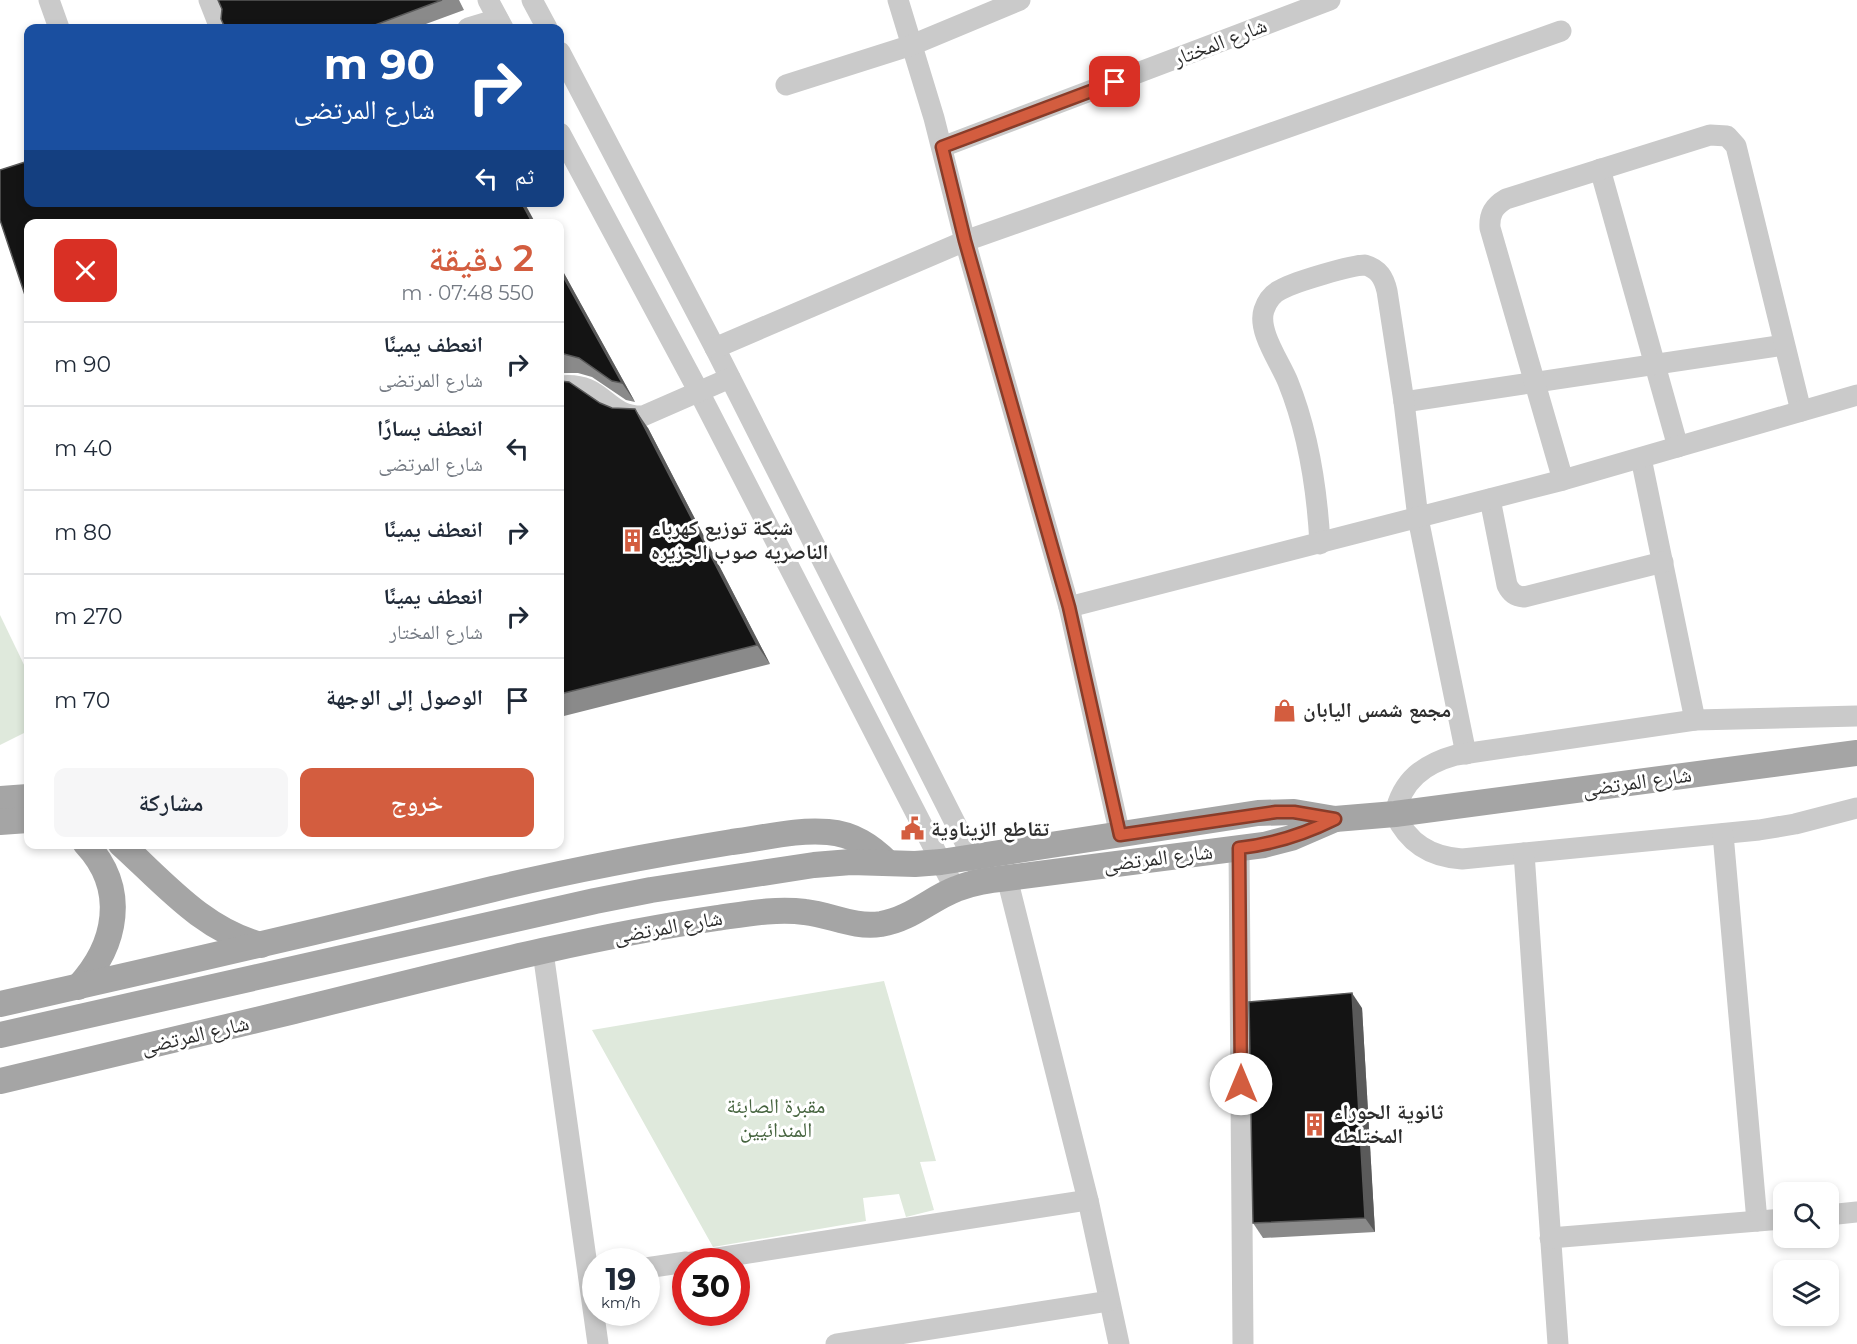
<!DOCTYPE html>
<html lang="ar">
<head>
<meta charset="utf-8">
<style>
  :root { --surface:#fff; --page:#f6f6f7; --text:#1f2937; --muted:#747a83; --line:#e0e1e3; --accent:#d35d3f }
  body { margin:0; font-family:Montserrat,"Noto Naskh Arabic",sans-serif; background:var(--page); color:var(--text); direction:rtl; height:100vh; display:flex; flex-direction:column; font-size:22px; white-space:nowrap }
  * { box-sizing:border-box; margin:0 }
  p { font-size:20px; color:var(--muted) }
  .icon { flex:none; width:33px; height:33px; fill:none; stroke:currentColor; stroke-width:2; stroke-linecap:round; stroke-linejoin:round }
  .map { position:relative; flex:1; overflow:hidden; direction:ltr }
  .details { position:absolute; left:24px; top:219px; width:540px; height:630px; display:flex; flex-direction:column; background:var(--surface); border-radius:12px; box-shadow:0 3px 9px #0003; direction:rtl }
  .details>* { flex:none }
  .guide { position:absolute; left:24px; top:24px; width:540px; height:183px; border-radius:12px; box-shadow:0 3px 9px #0003; direction:rtl; background:#1a4fa0; color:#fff; overflow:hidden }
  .buttons { position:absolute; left:1773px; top:1182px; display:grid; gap:12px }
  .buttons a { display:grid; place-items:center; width:66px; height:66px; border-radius:12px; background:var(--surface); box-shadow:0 3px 9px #0003; font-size:30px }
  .speed { position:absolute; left:582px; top:1248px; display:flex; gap:12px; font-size:30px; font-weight:700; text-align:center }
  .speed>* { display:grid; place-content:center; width:78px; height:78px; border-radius:50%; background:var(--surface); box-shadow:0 3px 9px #0003; line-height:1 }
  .speed small { font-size:15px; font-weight:400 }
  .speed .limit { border:9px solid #d22; background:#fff; color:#111 }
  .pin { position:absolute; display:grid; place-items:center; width:51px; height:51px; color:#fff; margin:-26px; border-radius:12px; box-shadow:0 3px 9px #0006 }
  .me { position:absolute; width:66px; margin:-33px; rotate:0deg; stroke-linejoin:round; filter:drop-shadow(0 0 4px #0008) }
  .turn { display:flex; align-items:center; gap:21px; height:126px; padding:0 30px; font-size:27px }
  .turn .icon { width:78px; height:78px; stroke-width:2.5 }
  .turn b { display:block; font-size:42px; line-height:51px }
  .then { display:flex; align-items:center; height:57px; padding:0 30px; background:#0003; gap:12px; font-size:22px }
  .round { display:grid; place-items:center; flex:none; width:63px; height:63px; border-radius:12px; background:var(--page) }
  .summary { display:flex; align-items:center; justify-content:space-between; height:102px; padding:0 30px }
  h1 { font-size:36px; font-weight:600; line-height:45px; color:var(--accent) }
  .action { display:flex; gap:12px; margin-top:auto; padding:12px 30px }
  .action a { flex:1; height:69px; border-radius:12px; background:var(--accent); color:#fff; font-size:24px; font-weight:600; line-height:69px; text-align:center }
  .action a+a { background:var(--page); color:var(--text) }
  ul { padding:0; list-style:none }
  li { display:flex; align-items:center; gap:18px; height:84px; padding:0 30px; border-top:2px solid var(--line) }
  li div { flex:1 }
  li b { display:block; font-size:22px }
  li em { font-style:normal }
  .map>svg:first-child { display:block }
  .green { fill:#dfe9dc }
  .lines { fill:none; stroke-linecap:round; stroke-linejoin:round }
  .minor { stroke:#cacaca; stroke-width:21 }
  .major { stroke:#a5a5a5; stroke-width:26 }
  .wall { fill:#8a8a8a }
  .shaded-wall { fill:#5a5a5a }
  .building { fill:#141414; stroke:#5a5a5a; stroke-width:1.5 }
  .route-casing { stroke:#893c29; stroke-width:15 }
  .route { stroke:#d35d3f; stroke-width:10 }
  .labels { text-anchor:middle; stroke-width:6; stroke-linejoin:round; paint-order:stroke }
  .street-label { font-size:21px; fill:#2d2d2d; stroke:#fff }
  .poi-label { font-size:21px; font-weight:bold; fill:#2d2d2d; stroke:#fff; text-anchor:start }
  .park-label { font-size:21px; fill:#46643f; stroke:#fff }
</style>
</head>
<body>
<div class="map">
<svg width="1857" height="1344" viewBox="0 0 1857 1344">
  <rect width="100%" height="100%" fill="#fff"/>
  <!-- green -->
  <g class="green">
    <path d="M 0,615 L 28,673 L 28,731 L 0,745 Z"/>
    <path d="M 884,981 L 936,1161 L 920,1162 L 934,1210 L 906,1217 L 899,1194 L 863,1198 L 866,1221 L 713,1247 L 592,1030 Z"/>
  </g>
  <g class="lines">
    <!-- minor -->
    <g class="minor">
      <path d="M 49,0 L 59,28"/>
      <path d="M 209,0 L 220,28"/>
      <path d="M 488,0 L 503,28"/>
      <path d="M 532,0 L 547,28"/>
      <path d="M 898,0 L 934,118 L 965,241 L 1069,607 L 1120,835"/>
      <path d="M 468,28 L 498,19"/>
      <path d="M 560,52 L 715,348 L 979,870"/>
      <path d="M 786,85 L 912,45 L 1020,0"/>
      <path d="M 560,133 L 699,392 L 955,889"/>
      <path d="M 942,147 L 1330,0"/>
      <path d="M 1600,169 L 1678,447"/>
      <path d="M 715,348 L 965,241 L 1561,31"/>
      <path d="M 560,386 C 605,381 604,417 643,416 L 730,378"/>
      <path d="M 1404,402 L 1784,345"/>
      <path d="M 1641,458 L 1695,720"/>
      <path d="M 1563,480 L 1490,228 C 1489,214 1494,206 1506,199 L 1710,135 L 1727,136 L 1736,146 L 1801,411"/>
      <path d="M 1490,499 L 1507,585 C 1511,593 1515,596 1524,597 L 1663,562"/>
      <path d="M 1320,544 C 1317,488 1309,434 1288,382 C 1280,362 1257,331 1264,310 C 1267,301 1273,293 1282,289 C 1295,282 1351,265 1365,265 C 1379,269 1384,278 1387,291 L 1404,402 L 1418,518 L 1466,754"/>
      <path d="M 1069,607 L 1563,480 L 1857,395"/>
      <path d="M 1857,716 L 1695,720 L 1456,755 C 1424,764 1402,780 1395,814 C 1408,843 1430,857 1462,859 L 1759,830 L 1795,824 L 1857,808"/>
      <path d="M 1723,834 L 1757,1221"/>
      <path d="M 1239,848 L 1243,1344"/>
      <path d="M 1524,853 L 1558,1344"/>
      <path d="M 1007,878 L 1088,1200 L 1119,1344"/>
      <path d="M 543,952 L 598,1344"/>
      <path d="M 1828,1215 L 1857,1212"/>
      <path d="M 1550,1238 L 1784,1219"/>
      <path d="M 691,1262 L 1088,1200"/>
      <path d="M 646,1268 L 686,1262"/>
      <path d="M 836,1344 L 1109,1301"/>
    </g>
    <!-- major -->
    <g class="major">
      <path d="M 0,799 L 28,797"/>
      <path d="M 0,822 L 28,820"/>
      <path d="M 121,844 C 164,883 203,930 261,945"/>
      <path d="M 78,987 C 117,945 128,889 86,844"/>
      <path d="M 0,1004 C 165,967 329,929 493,889 C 572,870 652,855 732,842 C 764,838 797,829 828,832 C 853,834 871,846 888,863"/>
      <path d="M 0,1035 L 595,901 L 651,890 L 814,865 L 851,862 L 915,864 L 941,862 L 1258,813 L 1294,812 L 1335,819 L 1395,814 L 1857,753"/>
      <path d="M 0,1081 C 98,1058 196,1035 294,1011 C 434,977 574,939 717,918 C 745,914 776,908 805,912 C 832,915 853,928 881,924 C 911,919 930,899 956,889 C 973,882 990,880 1007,878 L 1264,845 L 1291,838 L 1335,819"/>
    </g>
  </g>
  <!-- wall -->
  <g class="wall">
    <path d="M 218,0 L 459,0 L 464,10 L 415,28 L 225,28 L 222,9 Z"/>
    <path d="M 560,266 L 635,402 L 626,400 L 592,377 L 578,373 L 560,373 Z"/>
    <path d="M 560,381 L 600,403 L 648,428 L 770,664 L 560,717 Z"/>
    <path d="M 1362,1008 L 1375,1232 L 1263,1238 L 1253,1223 Z"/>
  </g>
  <!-- shaded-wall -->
  <g class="shaded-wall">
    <path d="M 521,202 L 524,202 L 536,224 L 533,224 Z"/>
    <path d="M 560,266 L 635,402 L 622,383 L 560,271 Z"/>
    <path d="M 635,409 L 648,428 L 770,664 L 757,645 Z"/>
    <path d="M 1352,993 L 1362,1008 L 1375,1232 L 1365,1218 Z"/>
  </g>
  <!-- building -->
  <g class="building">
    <path d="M 218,0 L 442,0 L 367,28 L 225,28 L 221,19 L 222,9 Z"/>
    <path d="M 28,161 L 28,202 L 521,202 L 533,224 L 28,224 L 28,304 L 0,220 L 0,170 Z"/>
    <path d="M 560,271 L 622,383 L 612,381 L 579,358 L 564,354 L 560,354 Z"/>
    <path d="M 560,381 L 569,382 L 600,403 L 612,408 L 635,409 L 757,645 L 560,694 Z"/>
    <path d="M 1352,993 L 1365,1218 L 1253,1223 L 1249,1002 Z"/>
  </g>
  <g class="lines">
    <defs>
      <path id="route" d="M 1115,82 L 942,147 L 965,241 L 1069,607 L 1120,835 L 1276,812 L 1294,812 L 1335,819 C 1303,835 1274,844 1239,848 L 1241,1084"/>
    </defs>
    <!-- route casing -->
    <use href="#route" class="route-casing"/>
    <!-- route -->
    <use href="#route" class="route"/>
  </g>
  <!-- icons -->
  <defs>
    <symbol id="building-bare" viewBox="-9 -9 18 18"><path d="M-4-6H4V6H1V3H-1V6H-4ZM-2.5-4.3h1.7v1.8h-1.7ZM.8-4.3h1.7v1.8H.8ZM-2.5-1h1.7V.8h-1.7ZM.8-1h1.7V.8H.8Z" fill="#d35d3f" stroke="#fff" stroke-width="2.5" paint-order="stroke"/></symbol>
    <symbol id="shop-bare" viewBox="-9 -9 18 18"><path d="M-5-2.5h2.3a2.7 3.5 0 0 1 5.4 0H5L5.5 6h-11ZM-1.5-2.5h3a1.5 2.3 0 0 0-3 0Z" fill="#d35d3f" stroke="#fff" stroke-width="2.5" paint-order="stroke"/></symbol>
    <symbol id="civic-bare" viewBox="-9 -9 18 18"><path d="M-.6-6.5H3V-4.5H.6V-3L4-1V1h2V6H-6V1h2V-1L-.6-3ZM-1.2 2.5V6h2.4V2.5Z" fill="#d35d3f" stroke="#fff" stroke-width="2.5" paint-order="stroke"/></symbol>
  </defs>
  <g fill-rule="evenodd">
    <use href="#building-bare" x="616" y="524" width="33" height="33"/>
    <use href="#shop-bare" x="1268" y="694" width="33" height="33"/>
    <use href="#civic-bare" x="896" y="812" width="33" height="33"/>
    <use href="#building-bare" x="1298" y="1108" width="33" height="33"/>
  </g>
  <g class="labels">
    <!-- street labels -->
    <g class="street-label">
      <text transform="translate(1220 42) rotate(-21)" y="7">شارع المختار</text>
      <text transform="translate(1637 782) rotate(-8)" y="7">شارع المرتضى</text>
      <text transform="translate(1158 858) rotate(-7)" y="7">شارع المرتضى</text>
      <text transform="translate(668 927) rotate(-10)" y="7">شارع المرتضى</text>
      <text transform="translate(195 1035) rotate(-13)" y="7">شارع المرتضى</text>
    </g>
    <!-- poi labels -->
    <g class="poi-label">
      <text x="651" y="535">شبكة توزيع كهرباء<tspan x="651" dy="24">الناصريه صوب الجزيره</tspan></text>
      <text x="1303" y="717">مجمع شمس اليابان</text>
      <text x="931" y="836">تقاطع الزيناوية</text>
      <text x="1333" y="1119">ثانوية الحوراء<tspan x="1333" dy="24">المختلطه</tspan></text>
    </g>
    <!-- park labels -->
    <g class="park-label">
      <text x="776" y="1113">مقبرة الصابئة<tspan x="776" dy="24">المندائيين</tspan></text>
    </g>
  </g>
</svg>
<div class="buttons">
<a><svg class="icon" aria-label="search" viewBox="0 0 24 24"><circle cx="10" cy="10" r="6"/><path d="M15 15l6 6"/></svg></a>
<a><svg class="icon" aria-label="layers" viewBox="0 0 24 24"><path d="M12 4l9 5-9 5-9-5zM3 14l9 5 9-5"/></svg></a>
</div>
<div class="speed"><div>19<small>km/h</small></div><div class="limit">30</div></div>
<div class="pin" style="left:1115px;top:82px;background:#d93025"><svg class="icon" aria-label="arrive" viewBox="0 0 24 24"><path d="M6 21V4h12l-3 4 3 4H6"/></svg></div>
<svg class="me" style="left:1241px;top:1084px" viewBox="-20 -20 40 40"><circle r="19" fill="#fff"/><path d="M0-13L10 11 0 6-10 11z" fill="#d35d3f"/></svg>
<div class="guide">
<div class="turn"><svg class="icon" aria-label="right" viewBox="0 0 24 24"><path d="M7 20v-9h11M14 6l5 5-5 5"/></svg><div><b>90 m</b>شارع المرتضى</div></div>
<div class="then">ثم<svg class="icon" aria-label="left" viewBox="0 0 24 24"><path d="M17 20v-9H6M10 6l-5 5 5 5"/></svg></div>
</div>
<section class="details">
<div class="summary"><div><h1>2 دقيقة</h1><p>550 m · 07:48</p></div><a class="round" style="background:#d93025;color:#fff"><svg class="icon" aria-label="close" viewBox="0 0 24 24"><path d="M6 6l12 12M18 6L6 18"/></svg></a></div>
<ul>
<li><svg class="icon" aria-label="right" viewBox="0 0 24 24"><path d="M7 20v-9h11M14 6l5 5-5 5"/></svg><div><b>انعطف يمينًا</b><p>شارع المرتضى</p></div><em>90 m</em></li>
<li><svg class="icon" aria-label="left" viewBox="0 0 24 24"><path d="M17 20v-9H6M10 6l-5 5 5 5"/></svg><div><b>انعطف يسارًا</b><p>شارع المرتضى</p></div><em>40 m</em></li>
<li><svg class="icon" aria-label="right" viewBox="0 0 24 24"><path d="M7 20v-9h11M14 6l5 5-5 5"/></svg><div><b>انعطف يمينًا</b></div><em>80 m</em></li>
<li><svg class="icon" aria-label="right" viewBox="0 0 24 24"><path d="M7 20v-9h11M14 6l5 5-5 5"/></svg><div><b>انعطف يمينًا</b><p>شارع المختار</p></div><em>270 m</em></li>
<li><svg class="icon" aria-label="arrive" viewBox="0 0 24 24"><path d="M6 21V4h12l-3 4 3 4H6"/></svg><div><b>الوصول إلى الوجهة</b></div><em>70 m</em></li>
</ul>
<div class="action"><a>خروج</a><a>مشاركة</a></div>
</section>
</div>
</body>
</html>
